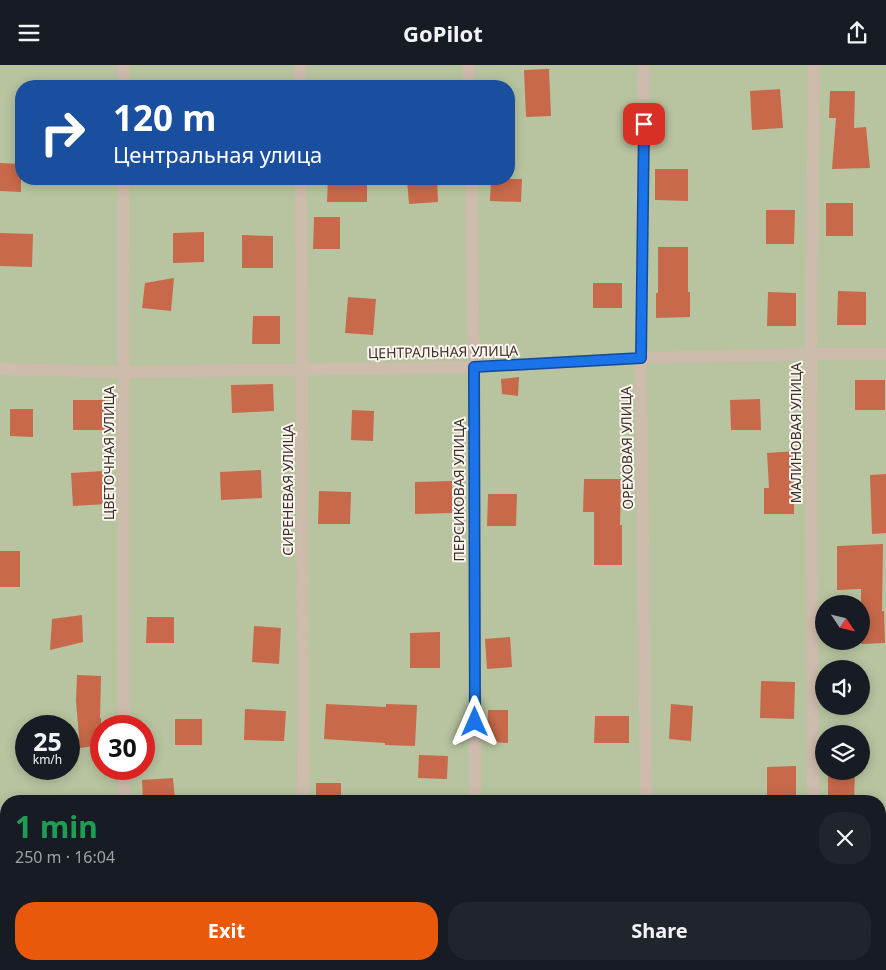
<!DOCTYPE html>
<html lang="en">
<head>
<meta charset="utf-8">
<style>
  :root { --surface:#171b24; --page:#20242c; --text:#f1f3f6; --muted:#9ea1a6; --accent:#ea580c }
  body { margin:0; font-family:"Noto Sans",sans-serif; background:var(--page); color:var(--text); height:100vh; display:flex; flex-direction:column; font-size:19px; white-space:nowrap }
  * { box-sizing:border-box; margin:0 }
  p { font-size:16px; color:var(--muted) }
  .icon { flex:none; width:28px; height:28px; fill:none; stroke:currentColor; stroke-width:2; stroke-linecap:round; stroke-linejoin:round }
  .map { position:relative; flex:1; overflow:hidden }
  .side { position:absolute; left:0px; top:730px; width:886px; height:175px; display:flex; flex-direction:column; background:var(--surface); border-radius:20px 20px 0 0; box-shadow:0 2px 12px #0003 }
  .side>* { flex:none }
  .hud { position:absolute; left:15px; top:15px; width:500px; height:105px; border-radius:20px; box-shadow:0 2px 12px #0003; background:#1a4fa0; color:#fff; overflow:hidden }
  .needle { width:32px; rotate:125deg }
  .tools { position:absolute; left:815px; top:530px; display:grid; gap:10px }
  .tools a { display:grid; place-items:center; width:55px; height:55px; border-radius:50%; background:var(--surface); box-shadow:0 2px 12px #0003; font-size:25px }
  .speed { position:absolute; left:15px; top:650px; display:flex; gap:10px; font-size:25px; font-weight:700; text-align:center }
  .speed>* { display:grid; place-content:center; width:65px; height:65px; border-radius:50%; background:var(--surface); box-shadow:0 2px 12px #0003; line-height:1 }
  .speed small { font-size:12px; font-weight:400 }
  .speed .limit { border:8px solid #d22; background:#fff; color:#111 }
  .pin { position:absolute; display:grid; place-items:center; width:42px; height:42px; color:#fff; margin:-21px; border-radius:10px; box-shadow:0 2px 8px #0006 }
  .me { position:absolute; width:55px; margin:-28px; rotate:0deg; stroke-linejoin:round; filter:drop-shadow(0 0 4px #0008) }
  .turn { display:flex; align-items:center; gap:18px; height:105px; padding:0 15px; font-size:22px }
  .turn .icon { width:65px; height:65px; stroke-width:2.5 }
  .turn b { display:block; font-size:35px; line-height:42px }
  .round { display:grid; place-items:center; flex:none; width:52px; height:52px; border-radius:20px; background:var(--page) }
  .head { display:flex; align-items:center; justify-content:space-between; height:85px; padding:0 15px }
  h1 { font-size:30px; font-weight:700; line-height:38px; color:#1e9e55 }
  .action { display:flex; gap:10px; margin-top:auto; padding:10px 15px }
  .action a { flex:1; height:58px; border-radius:20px; background:var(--accent); color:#fff; font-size:20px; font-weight:700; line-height:58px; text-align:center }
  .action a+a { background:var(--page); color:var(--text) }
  header { display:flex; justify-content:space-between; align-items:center; height:65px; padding:0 15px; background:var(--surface); font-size:22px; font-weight:700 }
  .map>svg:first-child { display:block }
  .green { fill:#b8c4a0; fill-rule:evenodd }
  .building { fill:#c8694b }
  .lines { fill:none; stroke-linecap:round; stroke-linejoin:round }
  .street { stroke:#cdbbac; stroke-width:12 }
  .route-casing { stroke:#114b97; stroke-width:12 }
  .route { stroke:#1a73e8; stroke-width:9 }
  .labels { text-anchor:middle; stroke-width:4; stroke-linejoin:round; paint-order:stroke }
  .street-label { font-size:14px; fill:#3b302b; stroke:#fbf5ee }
</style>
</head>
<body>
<header><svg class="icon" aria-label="menu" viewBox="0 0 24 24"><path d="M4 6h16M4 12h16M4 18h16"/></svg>GoPilot<svg class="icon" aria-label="share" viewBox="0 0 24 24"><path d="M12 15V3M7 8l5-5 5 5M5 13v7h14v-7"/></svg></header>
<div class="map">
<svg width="886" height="905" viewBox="0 0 886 905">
  <rect width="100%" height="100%" fill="#f4ebe1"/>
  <!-- green -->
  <g class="green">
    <path d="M 0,0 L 886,0 L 886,846 L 880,846 L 880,736 L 6,736 L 6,844 L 0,844 ZM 21,21 L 509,21 L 509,114 L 21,114 ZM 824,539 L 861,539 L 861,576 L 824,576 ZM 824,604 L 861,604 L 861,641 L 824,641 ZM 26,661 L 69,661 L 69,704 L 26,704 ZM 101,661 L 144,661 L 144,704 L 101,704 ZM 824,669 L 861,669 L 861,706 L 824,706 Z"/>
    <path d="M 0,863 L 6,863 L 6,899 L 880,899 L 880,869 L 886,869 L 886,905 L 0,905 Z"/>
  </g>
  <!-- building -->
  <g class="building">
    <path d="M 549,4 L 551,51 L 526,52 L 524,5 Z"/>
    <path d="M 780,24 L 783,63 L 752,65 L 750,26 Z"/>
    <path d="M 830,26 L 855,26 L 854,63 L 866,62 L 870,103 L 832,104 L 836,53 L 829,53 Z"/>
    <path d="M 0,98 L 21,99 L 21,127 L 0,126 Z"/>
    <path d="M 655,104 L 688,104 L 688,136 L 655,135 Z"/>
    <path d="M 328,114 L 367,114 L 367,137 L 327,137 Z"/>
    <path d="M 418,114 L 437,114 L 438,137 L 409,139 L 407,115 Z"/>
    <path d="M 491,114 L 522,114 L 521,137 L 490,136 Z"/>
    <rect x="826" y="138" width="27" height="33"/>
    <path d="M 766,145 L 795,145 L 794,179 L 766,179 Z"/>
    <path d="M 314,152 L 340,152 L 340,184 L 313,184 Z"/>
    <path d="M 204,167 L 204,197 L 173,198 L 173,168 Z"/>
    <path d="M 0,168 L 33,169 L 32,202 L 0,201 Z"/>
    <path d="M 242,170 L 273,171 L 273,203 L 242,203 Z"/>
    <path d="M 658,182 L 688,182 L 688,227 L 690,227 L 690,252 L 656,253 L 656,228 L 658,228 Z"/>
    <path d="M 174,213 L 171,246 L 142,243 L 145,218 Z"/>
    <rect x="593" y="218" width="29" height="25"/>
    <path d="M 838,226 L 866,227 L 866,260 L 837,260 Z"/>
    <path d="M 768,227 L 796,228 L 796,261 L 767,261 Z"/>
    <path d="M 348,232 L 376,234 L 373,270 L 345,268 Z"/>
    <path d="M 253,251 L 280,251 L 280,279 L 252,279 Z"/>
    <path d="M 519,312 L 518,331 L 502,329 L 501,314 Z"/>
    <rect x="855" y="315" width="30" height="30"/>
    <path d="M 273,319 L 274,346 L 232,348 L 231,320 Z"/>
    <path d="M 760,334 L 761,365 L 731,365 L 730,335 Z"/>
    <rect x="73" y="335" width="32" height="30"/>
    <path d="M 10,344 L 33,344 L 33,372 L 10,371 Z"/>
    <path d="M 352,345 L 374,346 L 373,376 L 351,375 Z"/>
    <path d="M 797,386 L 799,413 L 794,413 L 794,449 L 764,449 L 764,423 L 769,423 L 767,388 Z"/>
    <path d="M 261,405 L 262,433 L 221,435 L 220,407 Z"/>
    <path d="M 104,406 L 106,439 L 73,441 L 71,408 Z"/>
    <path d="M 886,409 L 886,468 L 872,469 L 870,410 Z"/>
    <path d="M 584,414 L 621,414 L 620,460 L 622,460 L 622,500 L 594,500 L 594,447 L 583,447 Z"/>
    <path d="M 452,416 L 452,448 L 415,449 L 415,417 Z"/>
    <path d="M 319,426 L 351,427 L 350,459 L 318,459 Z"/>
    <path d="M 488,429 L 517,429 L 516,461 L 487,461 Z"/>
    <path d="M 883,479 L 882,546 L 884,546 L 885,578 L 861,579 L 861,524 L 837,525 L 837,481 Z"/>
    <rect x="0" y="486" width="20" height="36"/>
    <path d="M 82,550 L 83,577 L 50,585 L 52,554 Z"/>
    <path d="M 147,552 L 174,552 L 174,578 L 146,578 Z"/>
    <path d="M 254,561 L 281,563 L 279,599 L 252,597 Z"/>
    <path d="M 440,567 L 440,603 L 410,603 L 410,568 Z"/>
    <path d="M 510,572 L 512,602 L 487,604 L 485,574 Z"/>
    <path d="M 77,610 L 101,611 L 100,653 L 101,653 L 101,680 L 80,683 L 76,636 Z"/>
    <path d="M 761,616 L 795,617 L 794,654 L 760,653 Z"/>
    <path d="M 326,639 L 386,642 L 386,639 L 417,640 L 415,681 L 385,680 L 385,678 L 324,674 Z"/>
    <path d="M 671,639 L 693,641 L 691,676 L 669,674 Z"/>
    <path d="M 245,644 L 286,646 L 284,676 L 244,675 Z"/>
    <path d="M 488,645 L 508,645 L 508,678 L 487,677 Z"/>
    <path d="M 595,651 L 629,651 L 629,678 L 594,678 Z"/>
    <rect x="175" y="654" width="27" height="26"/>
    <path d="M 419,690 L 448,691 L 447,714 L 418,713 Z"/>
    <path d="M 796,701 L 796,736 L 767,736 L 767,702 Z"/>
    <path d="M 828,706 L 855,706 L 854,736 L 828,736 Z"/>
    <path d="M 173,713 L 175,736 L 143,736 L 142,715 Z"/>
    <rect x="316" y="718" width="25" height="18"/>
  </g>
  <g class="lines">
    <!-- street -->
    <g class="street">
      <path d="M 123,0 L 123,21"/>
      <path d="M 300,0 L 300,21"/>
      <path d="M 469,0 L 469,21"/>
      <path d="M 644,0 L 641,293 L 646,736"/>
      <path d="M 123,114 L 124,661"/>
      <path d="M 301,114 L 302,305 L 303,736"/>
      <path d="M 471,114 L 474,302 L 475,736"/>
      <path d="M 0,304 L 124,307 L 474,302 L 641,293 L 811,289 L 886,289"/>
      <path d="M 124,704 L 124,736"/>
      <path d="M 813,736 L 811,289 L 814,0"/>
      <path d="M 132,899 L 132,905"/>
      <path d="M 308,899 L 308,905"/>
      <path d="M 827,899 L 827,905"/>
      <path d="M 486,905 L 486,899"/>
      <path d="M 659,905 L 659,899"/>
    </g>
  </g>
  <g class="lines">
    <defs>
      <path id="route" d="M 475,657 L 474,302 L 641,293 L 644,59"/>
    </defs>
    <!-- route casing -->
    <use href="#route" class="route-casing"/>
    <!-- route -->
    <use href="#route" class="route"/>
  </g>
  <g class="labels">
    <!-- street labels -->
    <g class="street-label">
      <text transform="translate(443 287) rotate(-1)" y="5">ЦЕНТРАЛЬНАЯ УЛИЦА</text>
      <text transform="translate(796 368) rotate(-90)" y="5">МАЛИНОВАЯ УЛИЦА</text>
      <text transform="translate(627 383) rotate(-91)" y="5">ОРЕХОВАЯ УЛИЦА</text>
      <text transform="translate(109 388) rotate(-90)" y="5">ЦВЕТОЧНАЯ УЛИЦА</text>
      <text transform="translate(288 425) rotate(-90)" y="5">СИРЕНЕВАЯ УЛИЦА</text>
      <text transform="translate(459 425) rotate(-90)" y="5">ПЕРСИКОВАЯ УЛИЦА</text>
    </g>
  </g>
</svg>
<div class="tools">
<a><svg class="needle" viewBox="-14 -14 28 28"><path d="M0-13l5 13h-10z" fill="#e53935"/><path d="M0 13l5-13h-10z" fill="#9ea1a6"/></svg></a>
<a><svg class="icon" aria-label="sound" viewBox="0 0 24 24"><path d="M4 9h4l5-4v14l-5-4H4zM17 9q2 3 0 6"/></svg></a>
<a><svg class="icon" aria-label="layers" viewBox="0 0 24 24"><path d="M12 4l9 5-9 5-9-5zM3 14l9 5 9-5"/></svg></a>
</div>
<div class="speed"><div>25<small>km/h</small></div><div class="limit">30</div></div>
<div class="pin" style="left:644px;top:59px;background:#d93025"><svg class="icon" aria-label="arrive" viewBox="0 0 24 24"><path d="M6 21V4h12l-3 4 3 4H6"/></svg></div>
<svg class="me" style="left:475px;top:657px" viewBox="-20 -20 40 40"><path d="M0-17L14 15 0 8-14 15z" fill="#1a73e8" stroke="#fff" stroke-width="4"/></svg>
<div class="hud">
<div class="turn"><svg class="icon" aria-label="right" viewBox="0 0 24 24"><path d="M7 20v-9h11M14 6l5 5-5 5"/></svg><div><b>120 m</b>Центральная улица</div></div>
</div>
<section class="side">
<div class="head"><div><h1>1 min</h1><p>250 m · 16:04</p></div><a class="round"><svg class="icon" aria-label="close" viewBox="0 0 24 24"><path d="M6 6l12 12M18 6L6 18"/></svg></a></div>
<div class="action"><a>Exit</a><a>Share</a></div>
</section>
</div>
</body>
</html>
